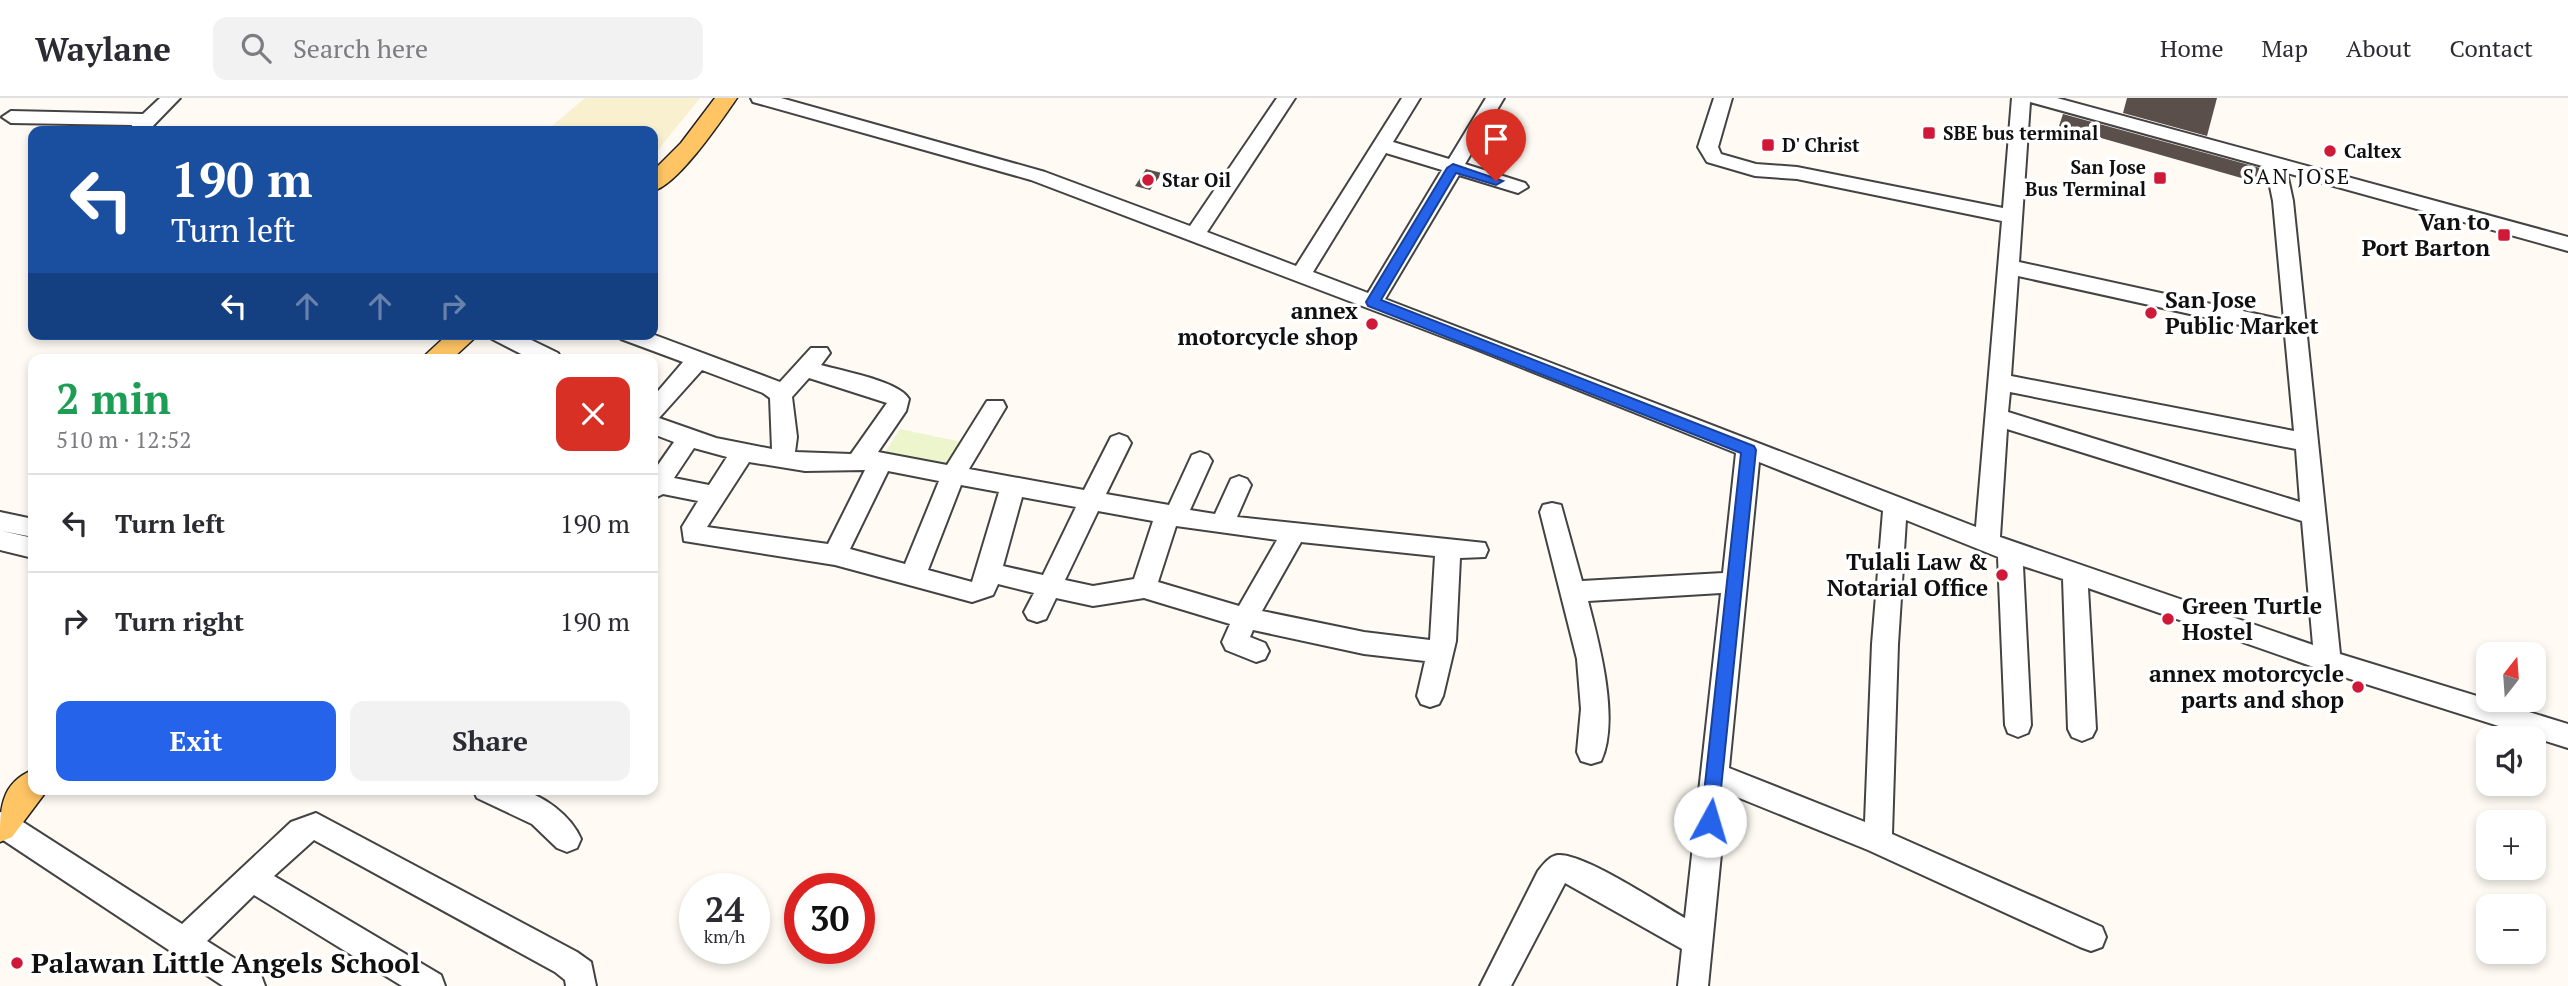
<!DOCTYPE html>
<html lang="en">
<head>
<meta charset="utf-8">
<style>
  :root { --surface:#fff; --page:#f2f2f3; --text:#2b2b33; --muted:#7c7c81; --line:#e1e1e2; --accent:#2563eb }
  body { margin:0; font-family:"PT Serif",serif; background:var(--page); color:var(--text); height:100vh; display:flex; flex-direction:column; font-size:26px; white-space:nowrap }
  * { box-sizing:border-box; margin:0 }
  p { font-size:23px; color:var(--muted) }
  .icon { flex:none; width:38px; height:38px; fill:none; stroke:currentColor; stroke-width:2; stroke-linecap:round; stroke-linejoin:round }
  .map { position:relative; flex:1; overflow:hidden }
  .sheet { position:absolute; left:28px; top:256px; width:630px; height:441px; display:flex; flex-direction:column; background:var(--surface); border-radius:14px; box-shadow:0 4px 10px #0003 }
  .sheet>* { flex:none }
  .banner { position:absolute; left:28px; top:28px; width:630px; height:214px; border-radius:14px; box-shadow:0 4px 10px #0003; background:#1a4fa0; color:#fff; overflow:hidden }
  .needle { width:46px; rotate:17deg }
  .controls { position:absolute; left:2476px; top:544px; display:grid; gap:14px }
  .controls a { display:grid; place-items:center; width:70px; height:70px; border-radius:14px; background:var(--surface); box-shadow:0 4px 10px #0003; font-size:35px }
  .speed { position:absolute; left:679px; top:775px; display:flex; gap:14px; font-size:35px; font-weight:700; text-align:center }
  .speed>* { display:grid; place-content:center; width:91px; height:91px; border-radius:50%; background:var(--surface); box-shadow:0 4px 10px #0003; line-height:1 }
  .speed small { font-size:18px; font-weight:400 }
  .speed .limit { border:10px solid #d22; background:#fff; color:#111 }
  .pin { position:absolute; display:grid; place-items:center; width:60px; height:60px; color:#fff; margin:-72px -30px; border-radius:50% 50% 50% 0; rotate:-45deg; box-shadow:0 0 7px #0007 }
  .pin .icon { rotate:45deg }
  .me { position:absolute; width:77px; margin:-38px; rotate:6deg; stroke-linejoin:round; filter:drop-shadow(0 0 5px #0008) }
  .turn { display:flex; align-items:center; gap:24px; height:147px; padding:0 28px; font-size:32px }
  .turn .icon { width:91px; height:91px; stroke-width:2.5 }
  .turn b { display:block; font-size:49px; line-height:60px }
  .lanes { display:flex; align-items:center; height:66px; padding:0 28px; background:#0003; justify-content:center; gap:35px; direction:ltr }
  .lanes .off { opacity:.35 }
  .round { display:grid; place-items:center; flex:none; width:74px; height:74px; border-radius:14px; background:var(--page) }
  .overview { display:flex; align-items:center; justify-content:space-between; height:119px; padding:0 28px }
  h1 { font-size:42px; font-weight:600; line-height:52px; color:#1e9e55 }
  .primary-button { display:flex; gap:14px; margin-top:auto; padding:14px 28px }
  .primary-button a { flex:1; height:80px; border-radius:14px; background:var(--accent); color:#fff; font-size:28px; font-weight:600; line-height:80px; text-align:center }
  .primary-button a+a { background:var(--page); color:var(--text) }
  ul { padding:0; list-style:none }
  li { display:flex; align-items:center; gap:21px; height:98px; padding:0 28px; border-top:2px solid var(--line) }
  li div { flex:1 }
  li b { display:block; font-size:26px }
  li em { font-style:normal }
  header { display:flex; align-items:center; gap:42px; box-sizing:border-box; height:98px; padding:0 35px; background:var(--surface); border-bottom:2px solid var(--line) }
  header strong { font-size:33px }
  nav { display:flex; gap:38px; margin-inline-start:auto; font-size:24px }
  .search { width:490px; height:63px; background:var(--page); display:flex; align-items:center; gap:18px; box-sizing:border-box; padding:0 24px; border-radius:14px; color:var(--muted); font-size:26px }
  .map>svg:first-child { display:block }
  .farmland { fill:#f9f0d0 }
  .pitch { fill:#ecf5cb }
  .building { fill:#5a4f4b }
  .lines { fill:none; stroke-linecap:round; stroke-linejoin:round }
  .minor-casing { stroke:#434343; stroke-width:4 }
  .major-casing { stroke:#212121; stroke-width:3 }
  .minor { fill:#fff; fill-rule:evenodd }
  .major { fill:#ffc564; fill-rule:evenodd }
  .route { fill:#2563eb; stroke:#184099; stroke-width:2 }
  .poi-dot { fill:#d01939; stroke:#fff; stroke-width:2.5 }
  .labels { text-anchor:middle; stroke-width:7; stroke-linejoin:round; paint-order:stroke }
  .far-poi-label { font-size:19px; font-weight:bold; fill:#101010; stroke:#fff; text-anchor:start }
  .far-quarter-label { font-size:21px; letter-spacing:2px; fill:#101010; stroke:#fff }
  .poi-label { font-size:23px; font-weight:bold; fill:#101010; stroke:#fff; text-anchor:end }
  .near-poi-label { font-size:28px; font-weight:bold; fill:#101010; stroke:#fff; text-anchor:start }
</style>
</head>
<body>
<header>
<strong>Waylane</strong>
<div class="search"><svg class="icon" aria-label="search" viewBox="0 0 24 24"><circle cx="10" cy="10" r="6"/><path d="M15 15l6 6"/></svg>Search here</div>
<nav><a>Home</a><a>Map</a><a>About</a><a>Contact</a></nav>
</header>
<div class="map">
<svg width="2568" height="888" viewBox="0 0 2568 888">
  <rect width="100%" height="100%" fill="#fffbf4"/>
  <!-- farmland -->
  <path class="farmland" d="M 585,0 L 700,0 L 653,58 L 653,33 L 546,33 Z"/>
  <!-- pitch -->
  <path class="pitch" d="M 900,331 L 966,345 L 952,370 L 884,356 Z"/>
  <!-- building -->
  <g class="building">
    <path d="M 2127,0 L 2217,0 L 2207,38 L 2123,15 Z"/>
    <path d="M 2063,16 L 2264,71 L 2266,87 L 2059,28 Z"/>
    <path d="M 1146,71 L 1162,75 L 1150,92 L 1135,88 Z"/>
  </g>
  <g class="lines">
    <defs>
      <g id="minor">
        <path d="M 160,0 L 180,0 L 148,33 L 131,33 L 132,27 L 11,25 L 2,19 L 11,13 L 143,16 Z"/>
        <path d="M 751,0 L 781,0 L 1045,74 L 1190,128 L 1277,0 L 1295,0 L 1207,134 L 1296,168 L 1402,0 L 1420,0 L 1393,44 L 1449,61 L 1486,0 L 1504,0 L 1465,66 L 1525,85 L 1528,89 L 1518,95 L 1459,77 L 1385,201 L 1976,429 L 2002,123 L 1797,81 L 1755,78 L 1707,64 L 1698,49 L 1714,0 L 1732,0 L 1718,49 L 1721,56 L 1756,66 L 1797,69 L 2003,110 L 2012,0 L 2057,0 L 2568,139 L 2568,153 L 2287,75 L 2293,103 L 2340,556 L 2568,626 L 2568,650 L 2328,574 L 2088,490 L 2096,631 L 2092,639 L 2082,643 L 2072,639 L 2068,631 L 2063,481 L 2023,468 L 2031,627 L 2028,635 L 2018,639 L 2008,635 L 2005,627 L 1998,459 L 1906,422 L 1898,546 L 1892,736 L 2102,829 L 2106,839 L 2102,849 L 2091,853 L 2080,849 L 1868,752 L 1727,695 L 1708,888 L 1678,888 L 1682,851 L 1565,785 L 1511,888 L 1480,888 L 1538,773 C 1543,767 1549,758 1558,757 C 1584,755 1660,806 1685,820 L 1721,495 L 1588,503 C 1599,545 1620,622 1601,663 L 1591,666 L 1581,663 L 1577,654 L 1581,611 L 1577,561 L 1540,414 L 1543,407 L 1552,405 L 1561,407 L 1582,483 L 1723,475 L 1736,355 L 1478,252 L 1031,82 L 753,4 ZM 2030,4 L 2266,69 L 2273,103 L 2284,222 L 2019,164 ZM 1386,55 L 1442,72 L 1368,195 L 1313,174 ZM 2018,178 L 2285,237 L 2294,333 L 2011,278 ZM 2010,294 L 2296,351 L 2300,404 L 2008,314 ZM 2007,331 L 2302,423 L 2313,547 L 2000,439 ZM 1759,364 L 1883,413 L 1872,546 L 1865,724 L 1729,670 Z"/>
        <path d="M 489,236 L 519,236 L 558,255 L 561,261 L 531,261 L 492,241 Z"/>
        <path d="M 618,236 L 652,236 L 780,284 L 811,250 L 827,250 L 830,255 L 821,267 C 842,273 899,283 909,301 L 906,313 L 878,354 L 947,367 L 987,303 L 1003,303 L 1006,309 L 969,371 L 1084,392 L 1111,339 L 1119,336 L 1127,339 L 1131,345 L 1106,396 L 1169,407 L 1192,357 L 1200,354 L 1208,357 L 1212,363 L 1190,412 L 1215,416 L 1231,381 L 1239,378 L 1247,381 L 1251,387 L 1237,419 L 1485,445 L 1488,452 L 1485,459 L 1460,460 L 1456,543 L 1443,598 L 1439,606 L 1430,609 L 1421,606 L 1417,598 L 1425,563 L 1364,556 L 1253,532 L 1250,539 L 1265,545 L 1269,553 L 1265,561 L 1256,564 L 1226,552 L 1222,544 L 1230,526 L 1144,500 L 1093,508 L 1056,500 L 1046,521 L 1037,524 L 1028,521 L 1024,514 L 1034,495 L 998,486 L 993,497 L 972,504 L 835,467 L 684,443 L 682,429 L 698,403 L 663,396 L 653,401 L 653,374 L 674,344 L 653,336 L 653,299 L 683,264 L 621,241 ZM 702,272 L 763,295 L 770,300 L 772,351 L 716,340 L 659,320 ZM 809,280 L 887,305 L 851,356 L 795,354 L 797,339 L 792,299 ZM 694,350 L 727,359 L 709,387 L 674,380 ZM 749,364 L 805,373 L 865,372 L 828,446 L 707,429 ZM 888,373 L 939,383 L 905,466 L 850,451 ZM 961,387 L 999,394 L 972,484 L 928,472 ZM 1022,399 L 1076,409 L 1043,477 L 1003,468 ZM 1098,413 L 1153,423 L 1134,481 L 1093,488 L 1065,482 ZM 1176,428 L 1277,442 L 1239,508 L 1158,484 ZM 1301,444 L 1435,458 L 1430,542 L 1364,534 L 1262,513 Z"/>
        <path d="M 0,414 L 33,421 L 33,439 L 2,433 L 33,440 L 33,460 L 0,452 Z"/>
        <path d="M 473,691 C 487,691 504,688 518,691 C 543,697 571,717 581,741 L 577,750 L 567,754 L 557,750 L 532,726 L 477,700 Z"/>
        <path d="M 0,714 L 12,717 L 182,826 L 291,724 L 316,715 L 577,854 L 591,864 L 596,888 L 566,888 L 565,882 L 555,874 L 314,742 L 274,778 L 441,877 L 445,888 L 402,888 L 254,797 L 207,843 L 261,877 L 265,888 L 223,888 L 0,740 Z"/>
      </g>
      <g id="major">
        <path d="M 715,0 L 737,0 C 721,23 678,87 653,93 L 653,73 L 681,45 Z"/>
        <path d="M 448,236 L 479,236 L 452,261 L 421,261 Z"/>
        <path d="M 33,672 L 33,691 L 48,691 L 12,739 L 0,744 C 0,712 0,685 33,672 Z"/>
      </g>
    </defs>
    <!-- minor casing -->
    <use href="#minor" class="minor-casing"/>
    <!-- major casing -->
    <use href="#major" class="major-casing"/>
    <!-- minor -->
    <use href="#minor" class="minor"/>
    <!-- major -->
    <use href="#major" class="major"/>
  </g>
  <!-- route -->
  <path class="route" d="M 1453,66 L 1503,83 L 1496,87 L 1456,75 L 1381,202 L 1754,348 L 1756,352 L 1717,729 L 1710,731 L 1704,729 L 1701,723 L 1741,355 L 1368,208 L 1366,204 L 1447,70 Z"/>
  <!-- markers -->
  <g class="poi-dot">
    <rect x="1922" y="28" width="14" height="14" rx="3.5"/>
    <rect x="1761" y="40" width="14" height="14" rx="3.5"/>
    <circle cx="2330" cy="53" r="7"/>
    <rect x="2153" y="73" width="14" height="14" rx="3.5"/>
    <circle cx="1148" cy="82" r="7"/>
    <rect x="2497" y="130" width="14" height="14" rx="3.5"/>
    <circle cx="2151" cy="215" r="7"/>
    <circle cx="1372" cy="226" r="7"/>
    <circle cx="2002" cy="477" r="7"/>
    <circle cx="2168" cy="521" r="7"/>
    <circle cx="2358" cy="589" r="7"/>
    <circle cx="17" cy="865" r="7"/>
  </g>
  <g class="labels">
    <!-- far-poi labels -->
    <g class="far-poi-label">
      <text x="1943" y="42">SBE bus terminal</text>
      <text x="1782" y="54">D' Christ</text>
      <text x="2344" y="60">Caltex</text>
      <text x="2146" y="76" text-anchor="end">San Jose<tspan x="2146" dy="22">Bus Terminal</tspan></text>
      <text x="1162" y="89">Star Oil</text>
    </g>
    <!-- far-quarter labels -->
    <g class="far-quarter-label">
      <text x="2297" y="86">SAN JOSE</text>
    </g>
    <!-- poi labels -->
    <g class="poi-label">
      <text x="2490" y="132">Van to<tspan x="2490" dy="26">Port Barton</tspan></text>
      <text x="2165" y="210" text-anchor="start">San Jose<tspan x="2165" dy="26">Public Market</tspan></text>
      <text x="1358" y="221">annex<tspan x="1358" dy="26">motorcycle shop</tspan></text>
      <text x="1988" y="472">Tulali Law &amp;<tspan x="1988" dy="26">Notarial Office</tspan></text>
      <text x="2182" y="516" text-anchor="start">Green Turtle<tspan x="2182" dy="26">Hostel</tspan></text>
      <text x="2344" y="584">annex motorcycle<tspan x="2344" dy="26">parts and shop</tspan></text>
    </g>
    <!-- near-poi labels -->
    <g class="near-poi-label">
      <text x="31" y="875">Palawan Little Angels School</text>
    </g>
  </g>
</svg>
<div class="controls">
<a><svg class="needle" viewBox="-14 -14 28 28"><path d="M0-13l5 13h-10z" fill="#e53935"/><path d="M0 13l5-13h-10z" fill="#7c7c81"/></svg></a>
<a><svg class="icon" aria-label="sound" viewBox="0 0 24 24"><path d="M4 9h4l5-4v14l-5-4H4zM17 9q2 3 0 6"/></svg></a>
<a>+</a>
<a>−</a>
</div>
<div class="speed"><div>24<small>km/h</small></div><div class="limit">30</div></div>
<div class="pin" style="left:1496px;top:83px;background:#d93025"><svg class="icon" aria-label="arrive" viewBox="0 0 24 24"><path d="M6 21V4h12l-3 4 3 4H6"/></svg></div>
<svg class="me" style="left:1710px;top:723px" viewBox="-20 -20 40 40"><circle r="19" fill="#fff"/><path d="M0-13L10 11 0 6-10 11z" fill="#2563eb"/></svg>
<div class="banner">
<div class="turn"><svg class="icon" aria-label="left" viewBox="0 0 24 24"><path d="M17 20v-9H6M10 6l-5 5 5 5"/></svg><div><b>190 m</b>Turn left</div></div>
<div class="lanes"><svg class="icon" aria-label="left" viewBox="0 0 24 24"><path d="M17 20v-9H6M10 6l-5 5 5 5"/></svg><svg class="icon off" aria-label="ahead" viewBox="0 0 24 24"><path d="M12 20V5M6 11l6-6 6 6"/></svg><svg class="icon off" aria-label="ahead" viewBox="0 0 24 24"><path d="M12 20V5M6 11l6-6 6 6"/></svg><svg class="icon off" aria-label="right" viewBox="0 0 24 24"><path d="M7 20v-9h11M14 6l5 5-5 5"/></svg></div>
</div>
<section class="sheet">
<div class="overview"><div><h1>2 min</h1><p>510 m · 12:52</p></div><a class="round" style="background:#d93025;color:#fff"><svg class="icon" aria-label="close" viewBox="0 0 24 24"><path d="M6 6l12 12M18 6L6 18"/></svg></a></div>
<ul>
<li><svg class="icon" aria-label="left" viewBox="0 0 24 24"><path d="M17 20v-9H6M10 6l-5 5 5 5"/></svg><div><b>Turn left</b></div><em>190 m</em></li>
<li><svg class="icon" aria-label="right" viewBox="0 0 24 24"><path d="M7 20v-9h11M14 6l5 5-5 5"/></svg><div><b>Turn right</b></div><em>190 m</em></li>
</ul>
<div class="primary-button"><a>Exit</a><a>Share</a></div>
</section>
</div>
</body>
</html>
